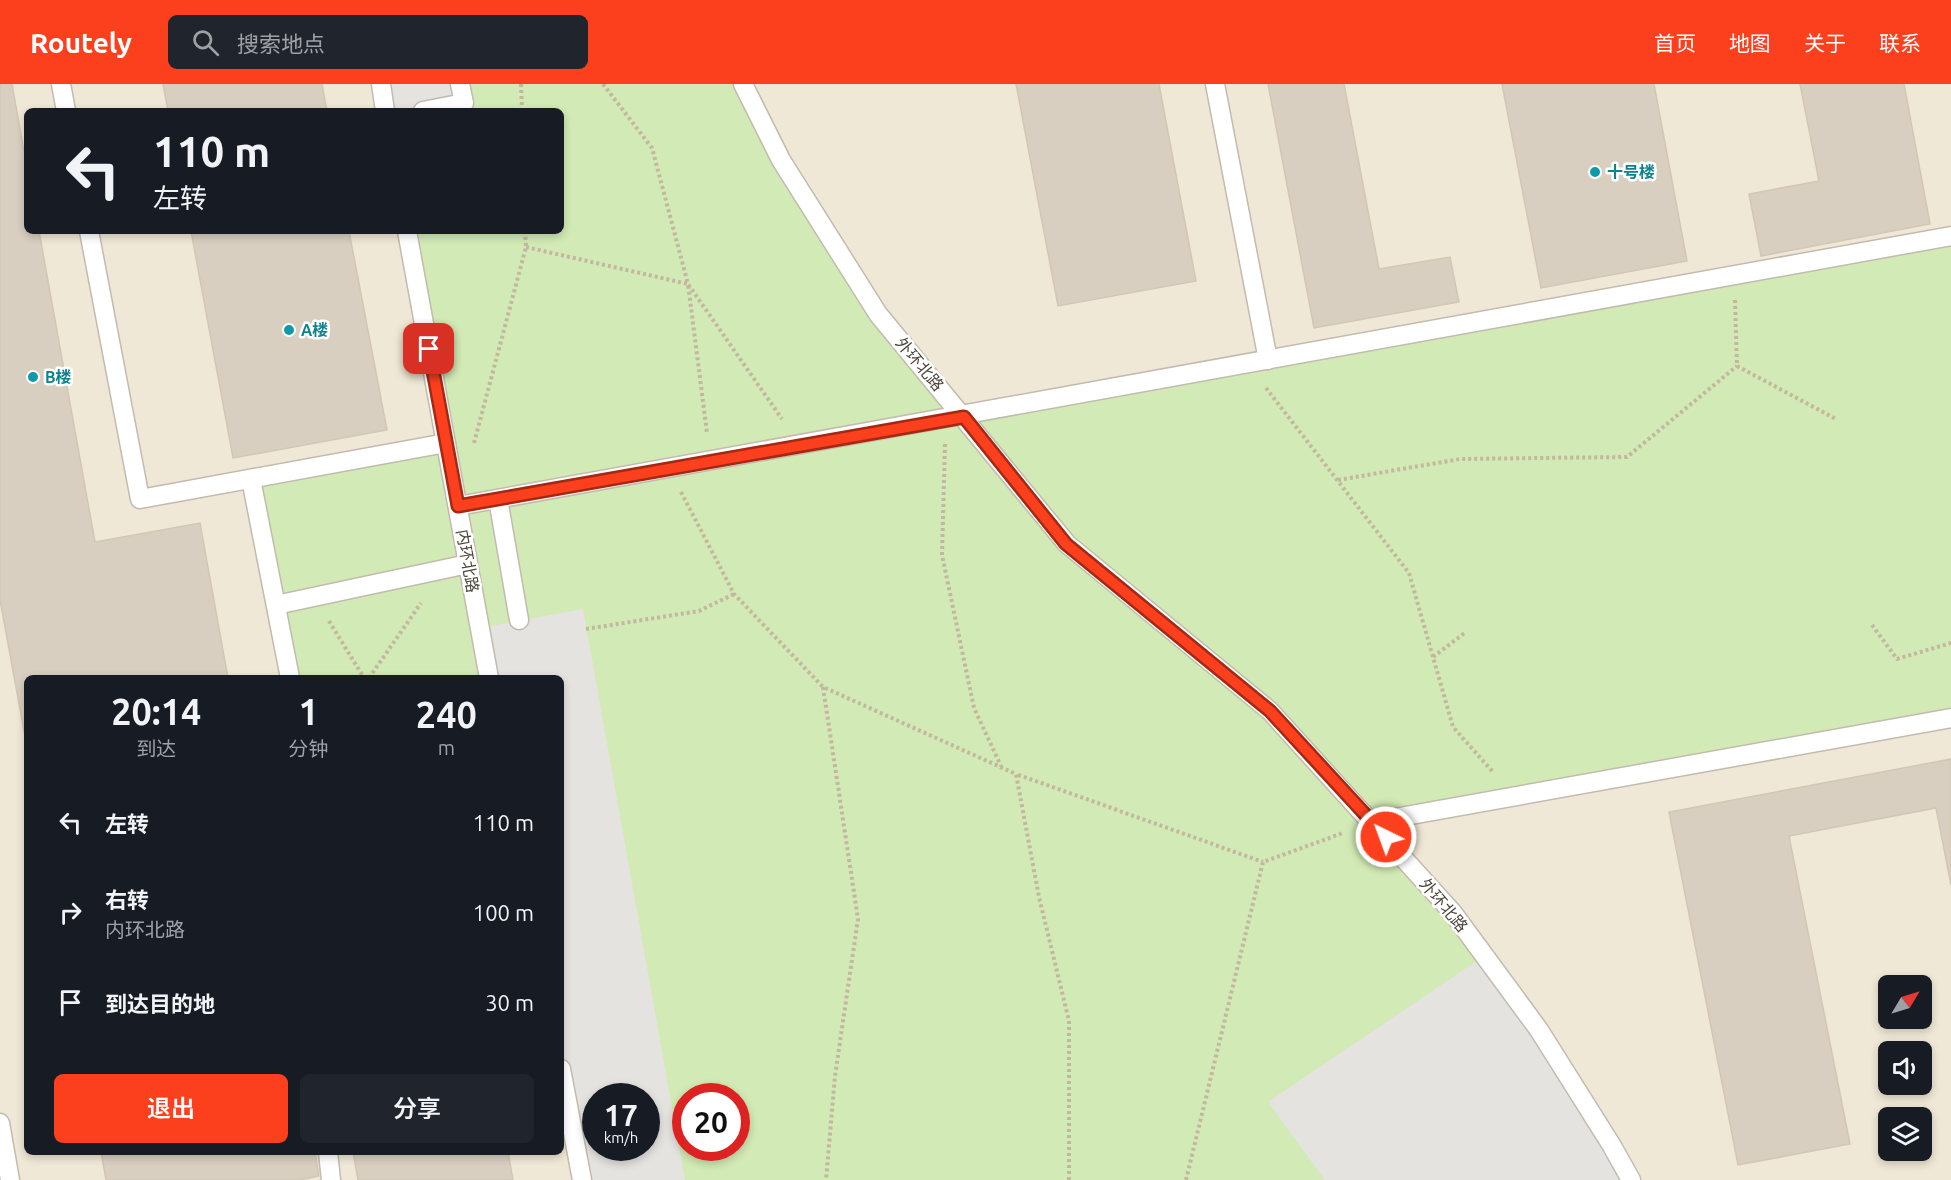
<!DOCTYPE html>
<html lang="zh">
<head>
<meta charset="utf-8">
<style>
  :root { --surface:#171b24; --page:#20242c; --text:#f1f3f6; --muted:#9ea1a6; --accent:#fc3f1d }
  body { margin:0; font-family:Ubuntu,"Noto Sans SC",sans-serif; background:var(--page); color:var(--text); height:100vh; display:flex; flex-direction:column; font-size:22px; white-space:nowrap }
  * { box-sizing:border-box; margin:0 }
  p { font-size:20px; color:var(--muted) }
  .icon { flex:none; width:33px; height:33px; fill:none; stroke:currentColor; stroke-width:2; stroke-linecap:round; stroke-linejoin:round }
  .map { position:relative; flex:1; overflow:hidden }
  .drawer { position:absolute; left:24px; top:591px; width:540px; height:480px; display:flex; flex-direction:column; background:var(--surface); border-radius:9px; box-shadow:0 3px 9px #0003 }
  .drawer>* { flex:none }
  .banner { position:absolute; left:24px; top:24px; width:540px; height:126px; border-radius:9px; box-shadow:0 3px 9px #0003; background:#171b24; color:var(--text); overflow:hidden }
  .needle { width:39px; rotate:52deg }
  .controls { position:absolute; left:1878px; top:891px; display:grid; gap:12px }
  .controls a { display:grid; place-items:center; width:54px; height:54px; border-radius:9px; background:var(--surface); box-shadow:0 3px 9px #0003; font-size:30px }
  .speed { position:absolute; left:582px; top:999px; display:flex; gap:12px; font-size:30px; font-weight:700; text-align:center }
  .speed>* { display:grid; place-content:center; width:78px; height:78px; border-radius:50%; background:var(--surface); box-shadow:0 3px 9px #0003; line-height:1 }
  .speed small { font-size:15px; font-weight:400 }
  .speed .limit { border:9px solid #d22; background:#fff; color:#111 }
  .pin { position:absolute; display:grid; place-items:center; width:51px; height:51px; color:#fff; margin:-26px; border-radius:12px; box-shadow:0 3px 9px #0006 }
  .me { position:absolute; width:66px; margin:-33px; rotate:318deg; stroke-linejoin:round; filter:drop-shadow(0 0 4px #0008) }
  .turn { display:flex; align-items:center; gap:21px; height:126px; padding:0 30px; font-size:27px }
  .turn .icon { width:78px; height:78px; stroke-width:2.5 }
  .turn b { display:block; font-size:42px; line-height:51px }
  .eta { display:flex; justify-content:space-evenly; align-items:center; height:102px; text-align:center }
  .eta b { font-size:36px; font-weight:600; line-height:42px }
  .button { display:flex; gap:12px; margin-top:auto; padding:12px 30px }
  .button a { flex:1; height:69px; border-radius:9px; background:var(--accent); color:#fff; font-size:24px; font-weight:600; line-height:69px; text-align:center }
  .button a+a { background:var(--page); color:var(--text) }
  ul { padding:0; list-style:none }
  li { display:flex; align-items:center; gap:18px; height:90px; padding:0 30px }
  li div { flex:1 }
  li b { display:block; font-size:22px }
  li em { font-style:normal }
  header { display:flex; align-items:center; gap:36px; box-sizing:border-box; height:84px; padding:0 30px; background:var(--accent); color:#fff }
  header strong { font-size:28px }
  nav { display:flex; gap:33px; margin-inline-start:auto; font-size:21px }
  .search { width:420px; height:54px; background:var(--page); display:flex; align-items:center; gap:15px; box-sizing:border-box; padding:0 21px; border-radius:9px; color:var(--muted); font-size:22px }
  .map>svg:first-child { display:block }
  .education { fill:#efe8d6; fill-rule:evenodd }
  .green { fill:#d2eab5; fill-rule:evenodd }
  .parking { fill:#e5e3e0; fill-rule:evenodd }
  .building { fill:#d8cfc1; stroke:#d3c7b4; stroke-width:1.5 }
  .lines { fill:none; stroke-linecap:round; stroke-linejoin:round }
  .service-casing { stroke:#c2bbae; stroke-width:21 }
  .path { stroke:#c4b79f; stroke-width:4; stroke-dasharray:3 3; stroke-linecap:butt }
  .service { stroke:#fff; stroke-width:18 }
  .route-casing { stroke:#a42913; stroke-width:15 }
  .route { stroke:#fc3f1d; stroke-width:10 }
  .culture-dot { fill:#0f9aa8; stroke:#fff; stroke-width:2 }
  .labels { text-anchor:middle; stroke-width:5; stroke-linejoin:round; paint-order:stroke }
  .culture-label { font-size:16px; font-weight:bold; fill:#0d838f; stroke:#fff; text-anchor:start }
  .street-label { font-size:16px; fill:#4b4439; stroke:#fff }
</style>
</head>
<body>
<header>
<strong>Routely</strong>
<div class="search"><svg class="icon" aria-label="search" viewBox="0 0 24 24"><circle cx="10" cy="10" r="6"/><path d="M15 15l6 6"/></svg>搜索地点</div>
<nav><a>首页</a><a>地图</a><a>关于</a><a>联系</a></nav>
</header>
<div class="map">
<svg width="1951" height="1096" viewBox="0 0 1951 1096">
  <rect width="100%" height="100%" fill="#f6f3ec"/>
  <!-- education -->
  <path class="education" d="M 0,0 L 1951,0 L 1951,1096 L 0,1096 ZM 27,27 L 561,27 L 561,147 L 27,147 ZM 27,594 L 561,594 L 561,1068 L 27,1068 ZM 1888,902 L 1922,902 L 1922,934 L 1888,934 ZM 1888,968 L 1922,968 L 1922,1000 L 1888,1000 ZM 596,1012 L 646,1012 L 646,1064 L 596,1064 ZM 686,1012 L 736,1012 L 736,1064 L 686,1064 ZM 1888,1034 L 1922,1034 L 1922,1066 L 1888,1066 Z"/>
  <!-- green -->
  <path class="green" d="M 460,0 L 743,0 L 878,230 L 964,332 L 1951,152 L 1951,634 L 1373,738 L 1453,829 L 1631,1096 L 583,1096 L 561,976 L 561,594 L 290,594 L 251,395 L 446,359 L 407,147 L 561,147 L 561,27 L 423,27 ZM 596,1012 L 646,1012 L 646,1064 L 596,1064 ZM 686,1012 L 736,1012 L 736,1064 L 686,1064 Z"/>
  <!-- parking -->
  <g class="parking">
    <path d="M 381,0 L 460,0 L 464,19 L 423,27 L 385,27 Z"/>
    <path d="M 583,525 L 685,1096 L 582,1096 L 561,983 L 561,594 L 489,594 L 480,544 ZM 596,1012 L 646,1012 L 646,1064 L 596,1064 Z"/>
    <path d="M 1484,872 L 1631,1096 L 1325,1096 L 1268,1018 Z"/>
  </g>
  <!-- building -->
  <g class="building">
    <path d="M 0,0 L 12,0 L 27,84 L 27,147 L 39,147 L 95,458 L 200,439 L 228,594 L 27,594 L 27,663 L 0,516 Z"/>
    <path d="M 163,0 L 322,0 L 327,27 L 168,27 Z"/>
    <path d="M 1016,0 L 1159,0 L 1196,197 L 1058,222 Z"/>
    <path d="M 1268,0 L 1344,0 L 1379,185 L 1450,173 L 1459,218 L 1314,244 Z"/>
    <path d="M 1502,0 L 1654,0 L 1687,177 L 1541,204 Z"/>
    <path d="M 1800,0 L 1904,0 L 1930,140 L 1761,172 L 1749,110 L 1819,97 Z"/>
    <path d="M 191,147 L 349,147 L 387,346 L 233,374 Z"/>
    <path d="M 1951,675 L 1951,801 L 1936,724 L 1789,752 L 1850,1060 L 1738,1081 L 1669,728 Z"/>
    <path d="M 101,1068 L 315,1068 L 319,1092 L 300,1096 L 106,1096 Z"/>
    <path d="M 353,1068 L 508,1068 L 513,1096 L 358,1096 Z"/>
  </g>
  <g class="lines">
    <defs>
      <g id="service">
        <path d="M 61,0 L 66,27"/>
        <path d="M 381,0 L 385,27"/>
        <path d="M 743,0 L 781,76 L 878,230 L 1067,460 L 1270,627 L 1453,829 L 1539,946 L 1612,1062 L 1631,1096"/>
        <path d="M 1215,0 L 1268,276"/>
        <path d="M 423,27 L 464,19 L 460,0"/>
        <path d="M 89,147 L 140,415 L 446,359"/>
        <path d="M 407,147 L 489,594"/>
        <path d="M 251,395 L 290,594"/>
        <path d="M 498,415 L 519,536"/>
        <path d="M 458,422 L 1951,152"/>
        <path d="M 276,521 L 468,480"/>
        <path d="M 1372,738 L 1951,634"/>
        <path d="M 561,985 L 582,1096"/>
        <path d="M 0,1039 L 10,1096"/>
        <path d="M 328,1068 L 331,1096"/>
      </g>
    </defs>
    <!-- service casing -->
    <use href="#service" class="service-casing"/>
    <!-- path -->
    <g class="path">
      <path d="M 521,0 L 522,27"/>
      <path d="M 603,0 L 652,64 L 688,200 L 782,335"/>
      <path d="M 526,163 L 688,200 L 707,349"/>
      <path d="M 1735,216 L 1737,282 L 1836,335"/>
      <path d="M 1266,304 L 1409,489 L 1453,643 L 1493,688"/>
      <path d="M 474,359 L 526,163 L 525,147"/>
      <path d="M 945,360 L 942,471 L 974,624 L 1001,682"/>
      <path d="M 1338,396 L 1460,375 L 1627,373 L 1737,282"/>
      <path d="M 681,408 L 734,510 L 823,603 L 1016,690"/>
      <path d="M 329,537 L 364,594"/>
      <path d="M 1872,541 L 1897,575 L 1951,559"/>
      <path d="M 586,545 L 699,527 L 734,510"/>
      <path d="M 1433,573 L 1466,548"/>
      <path d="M 369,594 L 421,519"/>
      <path d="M 823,603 L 858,835 L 835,992 L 826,1096"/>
      <path d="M 1069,1096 L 1069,937 L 1039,813 L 1016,690 L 1263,778"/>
      <path d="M 1186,1096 L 1263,778 L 1343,749"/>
    </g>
    <!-- service -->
    <use href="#service" class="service"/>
  </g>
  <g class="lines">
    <defs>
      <path id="route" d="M 429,265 L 458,422 L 964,333 L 1066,460 L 1270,627 L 1386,753"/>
    </defs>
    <!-- route casing -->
    <use href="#route" class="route-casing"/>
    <!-- route -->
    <use href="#route" class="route"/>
  </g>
  <!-- markers -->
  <g class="culture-dot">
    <circle cx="1595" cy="88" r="6"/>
    <circle cx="289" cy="246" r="6"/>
    <circle cx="33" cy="293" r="6"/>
  </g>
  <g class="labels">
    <!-- culture labels -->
    <g class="culture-label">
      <text x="1607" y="94">十号楼</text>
      <text x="301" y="252">A楼</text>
      <text x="45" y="299">B楼</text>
    </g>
    <!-- street labels -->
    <g class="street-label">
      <text transform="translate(920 280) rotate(50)" y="6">外环北路</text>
      <text transform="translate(468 477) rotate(80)" y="6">内环北路</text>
      <text transform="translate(1444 821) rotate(50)" y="6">外环北路</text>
    </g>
  </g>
</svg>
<div class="controls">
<a><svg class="needle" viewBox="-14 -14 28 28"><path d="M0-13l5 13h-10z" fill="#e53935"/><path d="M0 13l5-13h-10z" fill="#9ea1a6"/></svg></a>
<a><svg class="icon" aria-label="sound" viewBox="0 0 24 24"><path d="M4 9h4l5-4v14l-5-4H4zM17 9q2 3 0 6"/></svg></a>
<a><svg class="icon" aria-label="layers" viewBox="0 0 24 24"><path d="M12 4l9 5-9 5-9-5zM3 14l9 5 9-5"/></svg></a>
</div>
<div class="speed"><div>17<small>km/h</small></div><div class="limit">20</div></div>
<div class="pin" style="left:429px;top:265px;background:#d93025"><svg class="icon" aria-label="arrive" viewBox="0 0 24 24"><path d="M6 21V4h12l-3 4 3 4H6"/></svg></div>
<svg class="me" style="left:1386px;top:753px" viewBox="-20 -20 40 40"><circle r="17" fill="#fc3f1d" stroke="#fff" stroke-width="3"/><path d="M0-11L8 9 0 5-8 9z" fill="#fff"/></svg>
<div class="banner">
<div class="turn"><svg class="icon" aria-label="left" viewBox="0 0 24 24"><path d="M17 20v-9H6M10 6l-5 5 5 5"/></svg><div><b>110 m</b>左转</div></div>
</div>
<section class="drawer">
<div class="eta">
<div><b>20:14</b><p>到达</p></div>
<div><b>1</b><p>分钟</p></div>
<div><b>240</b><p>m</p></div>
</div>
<ul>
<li><svg class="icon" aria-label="left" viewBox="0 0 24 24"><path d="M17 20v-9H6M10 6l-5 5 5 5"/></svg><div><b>左转</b></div><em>110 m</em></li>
<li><svg class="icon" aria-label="right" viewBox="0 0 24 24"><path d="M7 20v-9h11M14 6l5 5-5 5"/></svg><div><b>右转</b><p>内环北路</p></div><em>100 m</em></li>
<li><svg class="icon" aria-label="arrive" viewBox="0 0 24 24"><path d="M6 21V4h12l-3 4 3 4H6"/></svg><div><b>到达目的地</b></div><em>30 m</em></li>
</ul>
<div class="button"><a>退出</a><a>分享</a></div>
</section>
</div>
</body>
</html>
